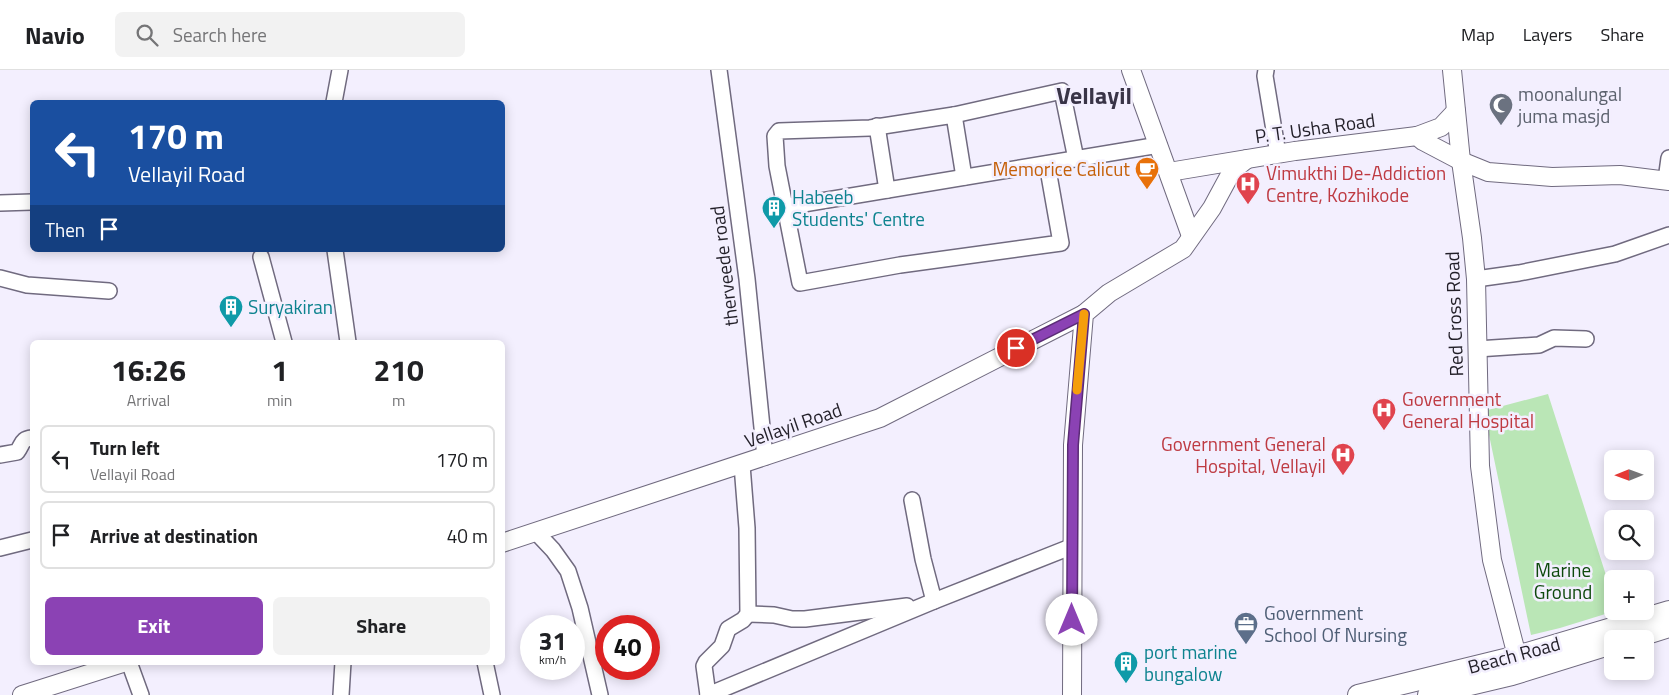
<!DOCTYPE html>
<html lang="en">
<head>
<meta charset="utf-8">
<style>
  :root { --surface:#fff; --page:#f2f2f2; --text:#202124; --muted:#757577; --line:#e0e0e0; --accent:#8b42b4 }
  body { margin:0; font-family:"Titillium Web",sans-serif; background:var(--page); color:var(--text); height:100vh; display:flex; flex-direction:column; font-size:19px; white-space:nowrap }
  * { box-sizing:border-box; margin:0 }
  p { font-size:16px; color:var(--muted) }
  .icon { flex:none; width:28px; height:28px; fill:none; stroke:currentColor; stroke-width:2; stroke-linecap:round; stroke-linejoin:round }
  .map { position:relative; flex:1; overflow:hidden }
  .panel { position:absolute; left:30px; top:270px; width:475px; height:325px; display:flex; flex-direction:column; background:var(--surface); border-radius:8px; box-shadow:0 2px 12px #0003 }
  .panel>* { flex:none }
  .guide { position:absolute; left:30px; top:30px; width:475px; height:152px; border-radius:8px; box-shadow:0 2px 12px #0003; background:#1a4fa0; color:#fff; overflow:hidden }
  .needle { width:32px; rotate:269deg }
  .buttons { position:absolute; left:1604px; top:380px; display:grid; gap:10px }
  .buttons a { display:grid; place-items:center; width:50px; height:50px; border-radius:8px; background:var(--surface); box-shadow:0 2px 12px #0003; font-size:25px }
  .speed { position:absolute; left:520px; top:545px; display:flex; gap:10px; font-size:25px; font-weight:700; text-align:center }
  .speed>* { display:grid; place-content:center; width:65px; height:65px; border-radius:50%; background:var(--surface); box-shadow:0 2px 12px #0003; line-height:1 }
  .speed small { font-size:12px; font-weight:400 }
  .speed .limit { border:8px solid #d22; background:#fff; color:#111 }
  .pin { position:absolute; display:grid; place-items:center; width:42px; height:42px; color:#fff; margin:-21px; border:2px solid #fff; border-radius:50%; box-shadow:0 1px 5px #0007 }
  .me { position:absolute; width:55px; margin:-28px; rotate:0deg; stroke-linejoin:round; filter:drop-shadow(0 0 4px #0008) }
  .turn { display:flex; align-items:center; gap:18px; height:105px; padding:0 15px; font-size:22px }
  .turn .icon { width:65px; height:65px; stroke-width:2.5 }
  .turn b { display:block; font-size:35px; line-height:42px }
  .then { display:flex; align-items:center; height:48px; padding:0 15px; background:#0003; gap:10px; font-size:19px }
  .eta { display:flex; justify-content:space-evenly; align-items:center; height:85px; text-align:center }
  .eta b { font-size:30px; font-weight:700; line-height:35px }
  .action { display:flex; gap:10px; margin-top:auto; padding:10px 15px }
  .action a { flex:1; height:58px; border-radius:8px; background:var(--accent); color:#fff; font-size:20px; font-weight:700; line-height:58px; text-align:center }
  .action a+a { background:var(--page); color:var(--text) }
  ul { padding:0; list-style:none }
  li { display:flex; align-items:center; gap:15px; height:68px; margin:0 10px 8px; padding:0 5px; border:2px solid var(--line); border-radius:8px }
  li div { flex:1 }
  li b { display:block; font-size:19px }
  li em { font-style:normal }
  header { display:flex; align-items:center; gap:30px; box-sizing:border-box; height:70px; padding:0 25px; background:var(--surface); border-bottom:1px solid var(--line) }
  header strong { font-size:24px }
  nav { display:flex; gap:28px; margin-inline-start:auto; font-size:18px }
  .search { width:350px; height:45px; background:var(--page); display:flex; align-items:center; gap:12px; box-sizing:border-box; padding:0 18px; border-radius:8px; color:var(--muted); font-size:19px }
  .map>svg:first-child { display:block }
  .green { fill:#bae6b6 }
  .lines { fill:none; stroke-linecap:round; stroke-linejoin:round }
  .minor-casing { stroke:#706a7f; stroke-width:18 }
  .tertiary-casing { stroke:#706a7f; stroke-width:20 }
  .secondary-casing { stroke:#706a7f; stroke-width:22 }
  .minor { stroke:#fff; stroke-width:15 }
  .tertiary { stroke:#fff; stroke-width:18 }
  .secondary { stroke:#fff; stroke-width:20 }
  .route-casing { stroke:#5a2b75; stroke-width:12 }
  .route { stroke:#8b42b4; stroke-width:9 }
  .slow { stroke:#f59e0b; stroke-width:9 }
  .labels { text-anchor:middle; stroke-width:5; stroke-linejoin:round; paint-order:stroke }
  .worship-label { font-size:19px; fill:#5b616d; stroke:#f3effe; text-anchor:start }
  .street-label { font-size:19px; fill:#221f28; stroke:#f3effe }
  .food-label { font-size:19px; fill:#c56008; stroke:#f3effe; text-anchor:end }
  .health-label { font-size:19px; fill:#be3a42; stroke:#f3effe; text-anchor:start }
  .culture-label { font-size:19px; fill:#0d838f; stroke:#f3effe; text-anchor:start }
  .park-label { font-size:19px; fill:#0d490c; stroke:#f3effe }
  .service-label { font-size:19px; fill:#4e5e75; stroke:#f3effe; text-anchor:start }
  .district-label { font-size:24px; font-weight:bold; fill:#393447; stroke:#f3effe }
</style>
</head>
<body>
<header>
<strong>Navio</strong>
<div class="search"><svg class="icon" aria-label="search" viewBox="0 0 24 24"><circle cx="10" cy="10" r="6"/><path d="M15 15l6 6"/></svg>Search here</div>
<nav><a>Map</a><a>Layers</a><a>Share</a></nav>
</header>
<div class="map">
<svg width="1669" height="625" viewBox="0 0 1669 625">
  <rect width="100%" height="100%" fill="#f3effe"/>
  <!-- green -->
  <path class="green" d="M 1548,324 L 1612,524 L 1612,541 L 1615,541 L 1560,558 L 1531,565 L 1484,341 Z"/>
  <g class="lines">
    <defs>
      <g id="minor">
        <path d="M 719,0 L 747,209 L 765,387"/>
        <path d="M 1266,0 L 1265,6 L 1278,84"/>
        <path d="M 334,32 L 340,0"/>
        <path d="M 954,45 L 1062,21 L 1076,89"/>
        <path d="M 877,56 L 887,120"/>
        <path d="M 964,107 L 954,45 L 870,58 L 779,61 L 775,66 L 777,96 L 800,213 L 900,195 L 1061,173 L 1047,94"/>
        <path d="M 1666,110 L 1669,88"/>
        <path d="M 0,133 L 32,132"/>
        <path d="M 785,137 L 1159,75"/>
        <path d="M 335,180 L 348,272"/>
        <path d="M 261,187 L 284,272"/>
        <path d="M 0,208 L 27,215 L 109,221"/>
        <path d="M 1476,209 L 1519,203 L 1615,184 L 1669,165"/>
        <path d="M 1477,279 L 1539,275 L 1554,268 L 1586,269"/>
        <path d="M 0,385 L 17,382 C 23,374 21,369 32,368"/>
        <path d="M 912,430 L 923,489 L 934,531"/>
        <path d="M 536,462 L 553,480 L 568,501 L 580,538 L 600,625"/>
        <path d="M 0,478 L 32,470"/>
        <path d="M 748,544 L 774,545 L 792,549 L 805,549 L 907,536"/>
        <path d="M 129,592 L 141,625"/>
        <path d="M 485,592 L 492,625"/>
        <path d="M 341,625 L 343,592"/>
        <path d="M 708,625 L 934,531 L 1073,476"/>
        <path d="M 708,625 L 704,596 L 706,592 L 722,576 L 728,559 L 743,550 L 748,544 L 747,458 L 742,395"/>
      </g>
      <g id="tertiary">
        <path d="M 1131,0 L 1191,166"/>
        <path d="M 1452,0 L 1461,91 L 1472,168 L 1476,209 L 1480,396 L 1492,490 L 1517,586 L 1523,598"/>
        <path d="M 1417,66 L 1441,57 L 1456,41"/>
        <path d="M 1169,102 L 1295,81 L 1417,66 L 1423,71 L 1461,91 L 1488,102 L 1552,107 L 1620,105 L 1669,111"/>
        <path d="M 502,473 L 880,348 L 1084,244"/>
        <path d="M 22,625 L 126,592"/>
        <path d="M 1072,625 L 1073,375 L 1084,244 L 1109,223 L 1183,179 L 1212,138 L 1232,101 L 1247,89"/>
      </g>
      <g id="secondary">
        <path d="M 1631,569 L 1669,557"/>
        <path d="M 1358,625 L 1517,586 L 1669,541"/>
        <path d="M 1428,625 L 1512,605 L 1612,574"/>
      </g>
    </defs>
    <!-- minor casing -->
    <use href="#minor" class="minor-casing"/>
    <!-- tertiary casing -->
    <use href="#tertiary" class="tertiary-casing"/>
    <!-- secondary casing -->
    <use href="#secondary" class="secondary-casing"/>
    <!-- minor -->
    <use href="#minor" class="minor"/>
    <!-- tertiary -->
    <use href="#tertiary" class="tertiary"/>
    <!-- secondary -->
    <use href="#secondary" class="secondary"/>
  </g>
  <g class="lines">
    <defs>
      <path id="route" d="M 1016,278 L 1084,244 L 1073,375 L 1072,550"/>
    </defs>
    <!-- route casing -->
    <use href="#route" class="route-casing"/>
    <!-- route -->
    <use href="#route" class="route"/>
    <!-- slow -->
    <path class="slow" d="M 1077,320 L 1084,244"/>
  </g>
  <!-- icons -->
  <defs>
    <symbol id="mosque-pin" viewBox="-11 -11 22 30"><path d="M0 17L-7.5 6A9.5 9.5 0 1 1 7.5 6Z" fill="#6b7280" stroke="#f3effe"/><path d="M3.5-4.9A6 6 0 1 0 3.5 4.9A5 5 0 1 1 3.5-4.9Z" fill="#fff"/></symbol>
    <symbol id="cafe-pin" viewBox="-11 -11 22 30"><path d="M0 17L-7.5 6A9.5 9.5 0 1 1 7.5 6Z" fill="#e8710a" stroke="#f3effe"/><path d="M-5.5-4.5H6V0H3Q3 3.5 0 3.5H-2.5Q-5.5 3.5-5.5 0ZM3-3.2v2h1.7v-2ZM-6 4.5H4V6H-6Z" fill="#fff"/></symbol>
    <symbol id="hospital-pin" viewBox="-11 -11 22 30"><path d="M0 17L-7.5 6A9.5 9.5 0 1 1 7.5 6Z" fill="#e0444e" stroke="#f3effe"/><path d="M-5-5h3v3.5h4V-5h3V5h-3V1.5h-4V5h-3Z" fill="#fff"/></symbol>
    <symbol id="building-pin" viewBox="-11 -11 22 30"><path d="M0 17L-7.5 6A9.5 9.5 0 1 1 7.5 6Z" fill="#0f9aa8" stroke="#f3effe"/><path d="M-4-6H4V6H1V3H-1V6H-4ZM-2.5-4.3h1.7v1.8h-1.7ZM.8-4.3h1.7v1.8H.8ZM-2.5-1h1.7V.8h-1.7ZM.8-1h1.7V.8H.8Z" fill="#fff"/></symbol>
    <symbol id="office-pin" viewBox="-11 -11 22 30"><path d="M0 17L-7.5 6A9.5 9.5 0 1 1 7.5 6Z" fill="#5c6f8a" stroke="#f3effe"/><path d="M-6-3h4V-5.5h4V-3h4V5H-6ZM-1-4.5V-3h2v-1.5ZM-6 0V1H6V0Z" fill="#fff"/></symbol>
  </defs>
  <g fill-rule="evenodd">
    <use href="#mosque-pin" x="1487" y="21" width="28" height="38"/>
    <use href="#cafe-pin" x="1133" y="85" width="28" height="38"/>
    <use href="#hospital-pin" x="1234" y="100" width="28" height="38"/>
    <use href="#building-pin" x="760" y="124" width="28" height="38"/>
    <use href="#building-pin" x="217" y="223" width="28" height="38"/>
    <use href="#hospital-pin" x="1370" y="326" width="28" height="38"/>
    <use href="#hospital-pin" x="1329" y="371" width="28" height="38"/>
    <use href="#office-pin" x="1232" y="540" width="28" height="38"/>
    <use href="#building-pin" x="1112" y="579" width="28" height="38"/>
  </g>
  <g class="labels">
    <!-- worship labels -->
    <g class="worship-label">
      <text x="1518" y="31">moonalungal<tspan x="1518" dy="22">juma masjd</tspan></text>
    </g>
    <!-- street labels -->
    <g class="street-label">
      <text transform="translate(1315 58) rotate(-8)" y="7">P. T. Usha Road</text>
      <text transform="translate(724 196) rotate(-97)" y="7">therveede road</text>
      <text transform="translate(1454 244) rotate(-92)" y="7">Red Cross Road</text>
      <text transform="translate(793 355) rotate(-19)" y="7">Vellayil Road</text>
      <text transform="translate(1514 585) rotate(-15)" y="7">Beach Road</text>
    </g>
    <!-- food labels -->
    <g class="food-label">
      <text x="1130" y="106">Memorice Calicut</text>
    </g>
    <!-- health labels -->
    <g class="health-label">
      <text x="1266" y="110">Vimukthi De-Addiction<tspan x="1266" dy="22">Centre, Kozhikode</tspan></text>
      <text x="1402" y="336">Government<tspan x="1402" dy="22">General Hospital</tspan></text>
      <text x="1326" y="381" text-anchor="end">Government General<tspan x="1326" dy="22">Hospital, Vellayil</tspan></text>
    </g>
    <!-- culture labels -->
    <g class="culture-label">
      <text x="792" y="134">Habeeb<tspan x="792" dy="22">Students' Centre</tspan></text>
      <text x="248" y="244">Suryakiran</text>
      <text x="1144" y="589">port marine<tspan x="1144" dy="22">bungalow</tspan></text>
    </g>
    <!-- park labels -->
    <g class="park-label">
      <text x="1563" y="507">Marine<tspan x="1563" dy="22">Ground</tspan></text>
    </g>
    <!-- service labels -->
    <g class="service-label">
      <text x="1264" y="550">Government<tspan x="1264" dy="22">School Of Nursing</tspan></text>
    </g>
    <!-- district labels -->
    <g class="district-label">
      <text x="1094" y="34">Vellayil</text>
    </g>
  </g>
</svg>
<div class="buttons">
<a><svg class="needle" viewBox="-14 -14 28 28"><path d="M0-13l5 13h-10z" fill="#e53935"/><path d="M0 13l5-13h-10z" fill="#757577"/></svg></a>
<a><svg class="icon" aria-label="search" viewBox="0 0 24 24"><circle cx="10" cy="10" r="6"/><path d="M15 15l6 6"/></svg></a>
<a>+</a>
<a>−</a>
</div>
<div class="speed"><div>31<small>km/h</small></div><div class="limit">40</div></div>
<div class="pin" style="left:1016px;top:278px;background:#d93025"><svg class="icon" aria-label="arrive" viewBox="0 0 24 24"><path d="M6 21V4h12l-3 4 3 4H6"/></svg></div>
<svg class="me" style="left:1072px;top:550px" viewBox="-20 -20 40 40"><circle r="19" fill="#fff"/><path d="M0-13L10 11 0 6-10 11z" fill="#8b42b4"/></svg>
<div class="guide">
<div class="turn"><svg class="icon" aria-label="left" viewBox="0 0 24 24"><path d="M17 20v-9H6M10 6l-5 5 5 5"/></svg><div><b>170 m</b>Vellayil Road</div></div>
<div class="then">Then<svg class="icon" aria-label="arrive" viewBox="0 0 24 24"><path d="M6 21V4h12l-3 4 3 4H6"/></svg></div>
</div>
<section class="panel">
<div class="eta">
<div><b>16:26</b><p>Arrival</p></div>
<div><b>1</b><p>min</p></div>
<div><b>210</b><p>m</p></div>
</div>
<ul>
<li><svg class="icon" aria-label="left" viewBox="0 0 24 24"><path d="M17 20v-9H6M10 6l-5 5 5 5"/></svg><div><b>Turn left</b><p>Vellayil Road</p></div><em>170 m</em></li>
<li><svg class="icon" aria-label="arrive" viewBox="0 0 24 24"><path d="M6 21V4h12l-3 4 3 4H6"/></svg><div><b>Arrive at destination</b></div><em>40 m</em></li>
</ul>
<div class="action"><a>Exit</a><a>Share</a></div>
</section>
</div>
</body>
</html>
